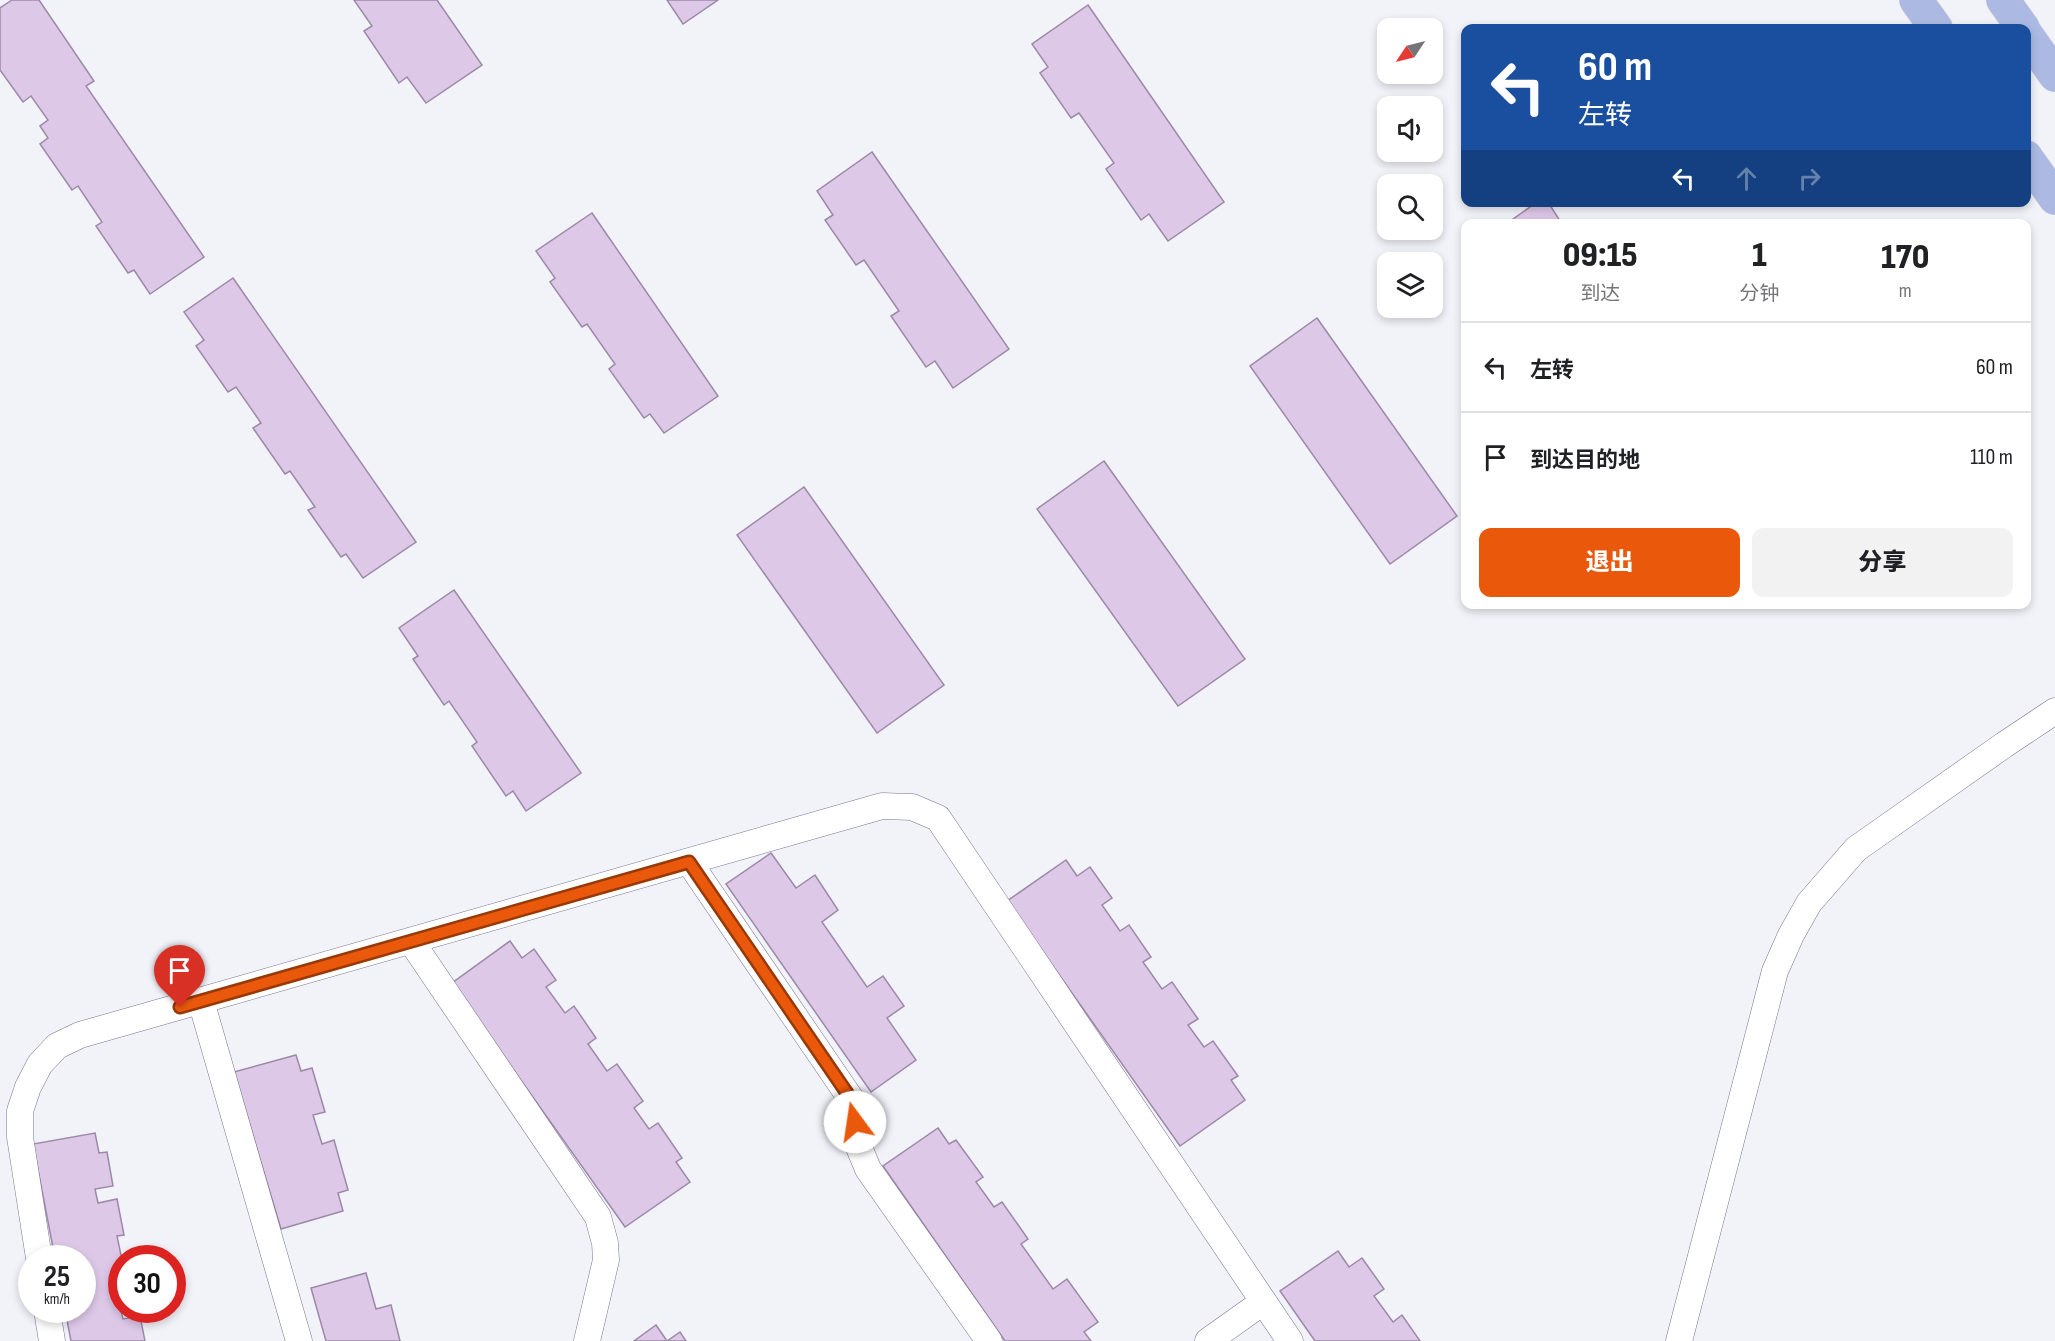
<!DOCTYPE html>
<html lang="zh">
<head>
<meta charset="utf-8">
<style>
  :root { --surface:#fff; --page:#f2f2f2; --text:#202124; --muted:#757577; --line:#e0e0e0; --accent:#ea580c }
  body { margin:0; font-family:"Sofia Sans Condensed","Noto Sans SC",sans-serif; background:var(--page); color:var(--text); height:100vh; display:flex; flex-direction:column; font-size:22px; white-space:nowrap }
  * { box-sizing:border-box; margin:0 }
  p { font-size:20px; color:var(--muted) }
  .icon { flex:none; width:33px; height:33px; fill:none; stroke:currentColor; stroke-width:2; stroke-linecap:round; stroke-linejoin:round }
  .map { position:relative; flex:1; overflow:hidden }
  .sheet { position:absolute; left:1461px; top:219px; width:570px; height:390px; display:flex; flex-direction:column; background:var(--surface); border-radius:12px; box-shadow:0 3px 9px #0003 }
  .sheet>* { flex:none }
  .banner { position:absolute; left:1461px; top:24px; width:570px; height:183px; border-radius:12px; box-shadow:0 3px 9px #0003; background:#1a4fa0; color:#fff; overflow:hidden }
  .needle { width:39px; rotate:235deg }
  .fabs { position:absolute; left:1377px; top:18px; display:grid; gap:12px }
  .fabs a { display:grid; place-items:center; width:66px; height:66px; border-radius:12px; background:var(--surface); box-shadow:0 3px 9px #0003; font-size:30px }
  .speed { position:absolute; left:18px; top:1245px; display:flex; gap:12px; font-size:30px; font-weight:700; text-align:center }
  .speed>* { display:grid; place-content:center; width:78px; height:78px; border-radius:50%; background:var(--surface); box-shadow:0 3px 9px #0003; line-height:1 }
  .speed small { font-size:15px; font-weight:400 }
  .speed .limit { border:9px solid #d22; background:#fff; color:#111 }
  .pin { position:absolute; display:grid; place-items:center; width:51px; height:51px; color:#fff; margin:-62px -26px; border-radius:50% 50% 50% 0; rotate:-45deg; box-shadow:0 0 6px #0007 }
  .pin .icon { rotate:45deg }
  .me { position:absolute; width:66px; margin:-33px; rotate:346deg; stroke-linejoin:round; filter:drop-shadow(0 0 4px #0008) }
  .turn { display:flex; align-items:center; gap:21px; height:126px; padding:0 18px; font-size:27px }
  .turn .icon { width:78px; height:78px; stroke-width:2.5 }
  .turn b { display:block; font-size:42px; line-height:51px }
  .lanes { display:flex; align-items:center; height:57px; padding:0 18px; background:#0003; justify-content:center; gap:30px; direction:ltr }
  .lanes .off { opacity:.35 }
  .eta { display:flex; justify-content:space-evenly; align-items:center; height:102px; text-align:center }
  .eta b { font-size:36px; font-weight:800; line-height:42px }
  .action { display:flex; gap:12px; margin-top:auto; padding:12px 18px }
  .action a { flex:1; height:69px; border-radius:12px; background:var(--accent); color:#fff; font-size:24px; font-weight:800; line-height:69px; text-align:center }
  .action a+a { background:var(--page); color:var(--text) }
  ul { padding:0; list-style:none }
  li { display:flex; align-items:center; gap:18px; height:90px; padding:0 18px; border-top:2px solid var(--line) }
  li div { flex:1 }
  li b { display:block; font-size:22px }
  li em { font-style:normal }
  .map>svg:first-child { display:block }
  .building { fill:#ddc8e8; stroke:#9c89a7; stroke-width:1.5 }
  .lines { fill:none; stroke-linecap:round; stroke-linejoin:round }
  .minor-casing { stroke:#797595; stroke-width:27 }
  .primary-casing { stroke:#ceced0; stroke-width:34 }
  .minor { stroke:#fff; stroke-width:26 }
  .primary { stroke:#acbae3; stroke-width:33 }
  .route-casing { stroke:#983908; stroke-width:15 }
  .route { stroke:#ea580c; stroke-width:10 }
</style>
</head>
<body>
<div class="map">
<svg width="2055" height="1341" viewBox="0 0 2055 1341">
  <rect width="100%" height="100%" fill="#f2f2f9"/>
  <!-- building -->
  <g class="building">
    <path d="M 12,0 L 39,0 L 94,81 L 86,86 L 204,257 L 150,294 L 134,270 L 128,273 L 96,226 L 102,222 L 78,186 L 72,190 L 40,144 L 48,138 L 40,126 L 48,120 L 31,96 L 23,102 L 0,70 L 0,8 Z"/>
    <path d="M 354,0 L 437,0 L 482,65 L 426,103 L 407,77 L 399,83 L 364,31 L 372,26 Z"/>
    <path d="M 667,0 L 718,0 L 683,24 Z"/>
    <path d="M 1088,5 L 1224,202 L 1168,241 L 1149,214 L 1141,220 L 1106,169 L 1114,163 L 1079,113 L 1071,118 L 1040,73 L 1048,67 L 1032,44 Z"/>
    <path d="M 872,152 L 1009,349 L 953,388 L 935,361 L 926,367 L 891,316 L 899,311 L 864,260 L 856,265 L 825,220 L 833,215 L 817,191 Z"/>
    <path d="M 1537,202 L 1548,202 L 1562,224 L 1506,224 Z"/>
    <path d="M 592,213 L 718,396 L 664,433 L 650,414 L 644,418 L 609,369 L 615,364 L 587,324 L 582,327 L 550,282 L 555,278 L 536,251 Z"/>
    <path d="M 233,278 L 416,542 L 363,578 L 346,554 L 341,557 L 308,510 L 315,507 L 290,471 L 285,474 L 253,428 L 261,423 L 236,387 L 228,392 L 196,346 L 204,340 L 184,312 Z"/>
    <path d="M 1317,318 L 1457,516 L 1390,564 L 1250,366 Z"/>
    <path d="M 1104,461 L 1245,659 L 1178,706 L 1037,509 Z"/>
    <path d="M 804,487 L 944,685 L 877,733 L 737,535 Z"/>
    <path d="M 454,590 L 581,773 L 526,811 L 513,791 L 506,796 L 472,746 L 477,742 L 449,701 L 444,705 L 413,659 L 418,656 L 399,628 Z"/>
    <path d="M 771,853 L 796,888 L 815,875 L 838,910 L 822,922 L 867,987 L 883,976 L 904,1006 L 887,1018 L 916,1060 L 871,1092 L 726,884 Z"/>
    <path d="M 1066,860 L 1077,876 L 1090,867 L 1112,898 L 1102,905 L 1120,931 L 1129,925 L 1151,957 L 1143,962 L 1162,989 L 1172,982 L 1198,1019 L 1188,1025 L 1204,1047 L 1213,1041 L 1238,1076 L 1231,1080 L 1245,1100 L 1180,1146 L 1007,901 Z"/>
    <path d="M 510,941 L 522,958 L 534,949 L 556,980 L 546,987 L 565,1013 L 574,1006 L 596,1038 L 588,1044 L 607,1071 L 617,1064 L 643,1101 L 634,1108 L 649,1129 L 658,1123 L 682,1158 L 676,1162 L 690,1182 L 625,1227 L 452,983 Z"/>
    <path d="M 296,1055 L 301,1071 L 312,1068 L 325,1112 L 313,1115 L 322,1144 L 334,1140 L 348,1190 L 338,1193 L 343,1211 L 281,1229 L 234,1072 Z"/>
    <path d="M 938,1128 L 949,1144 L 956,1140 L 983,1177 L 976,1182 L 994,1207 L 1002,1202 L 1028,1239 L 1021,1244 L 1053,1289 L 1067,1279 L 1098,1322 L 1084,1332 L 1091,1341 L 1005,1341 L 883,1166 Z"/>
    <path d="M 95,1133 L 99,1153 L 107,1152 L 113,1186 L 95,1189 L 98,1203 L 117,1199 L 124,1235 L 117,1236 L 122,1260 L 122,1310 L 130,1310 L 121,1311 L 123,1319 L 140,1316 L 145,1341 L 71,1341 L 65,1310 L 82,1310 L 82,1258 L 55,1258 L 33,1144 Z"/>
    <path d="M 1338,1251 L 1349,1267 L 1362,1258 L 1384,1289 L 1374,1296 L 1393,1322 L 1402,1315 L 1420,1341 L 1315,1341 L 1280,1291 Z"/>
    <path d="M 366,1273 L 376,1309 L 391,1305 L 400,1341 L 326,1341 L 311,1288 Z"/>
    <path d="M 656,1325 L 667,1341 L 680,1332 L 686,1341 L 634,1341 Z"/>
  </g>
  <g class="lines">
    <defs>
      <g id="minor">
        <path d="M 689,862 L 851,1099 L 858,1145 L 868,1169 L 989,1341"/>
        <path d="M 411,941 L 598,1217 L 605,1243 L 606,1260 L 587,1341"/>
        <path d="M 201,1001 L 299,1341"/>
        <path d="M 39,1258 L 20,1137 L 20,1111 L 28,1087 L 40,1064 L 57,1046 L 80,1035 L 882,806 L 912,807 L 938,818 L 1290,1341"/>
        <path d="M 47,1310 L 52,1341"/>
        <path d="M 1208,1341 L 1263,1302"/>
        <path d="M 1679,1341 L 1775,971 L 1791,935 L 1809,903 L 1856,849 L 2004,745 L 2055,711"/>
      </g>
      <g id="primary">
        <path d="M 1916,0 L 1936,28"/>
        <path d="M 2003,0 L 2023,28"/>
        <path d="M 2026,34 L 2055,75"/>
        <path d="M 2026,157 L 2055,198"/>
      </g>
    </defs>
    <!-- minor casing -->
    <use href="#minor" class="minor-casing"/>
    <!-- primary casing -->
    <use href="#primary" class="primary-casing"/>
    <!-- minor -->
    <use href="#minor" class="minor"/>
    <!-- primary -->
    <use href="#primary" class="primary"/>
  </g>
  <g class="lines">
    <defs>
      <path id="route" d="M 180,1007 L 689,862 L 851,1099 L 855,1122"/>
    </defs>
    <!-- route casing -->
    <use href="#route" class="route-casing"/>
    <!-- route -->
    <use href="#route" class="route"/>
  </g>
</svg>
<div class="fabs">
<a><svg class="needle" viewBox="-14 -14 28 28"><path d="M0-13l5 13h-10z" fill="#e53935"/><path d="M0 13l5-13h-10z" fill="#757577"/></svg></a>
<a><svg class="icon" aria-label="sound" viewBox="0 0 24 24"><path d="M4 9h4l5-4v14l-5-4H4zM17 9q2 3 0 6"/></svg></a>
<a><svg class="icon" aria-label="search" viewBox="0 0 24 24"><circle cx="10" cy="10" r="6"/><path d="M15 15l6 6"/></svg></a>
<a><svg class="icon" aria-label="layers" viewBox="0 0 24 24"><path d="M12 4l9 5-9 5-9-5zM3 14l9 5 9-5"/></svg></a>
</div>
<div class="speed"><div>25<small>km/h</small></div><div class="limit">30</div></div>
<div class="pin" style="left:180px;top:1007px;background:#d93025"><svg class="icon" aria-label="arrive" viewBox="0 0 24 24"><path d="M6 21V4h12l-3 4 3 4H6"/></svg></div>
<svg class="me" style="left:855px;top:1122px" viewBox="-20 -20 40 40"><circle r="19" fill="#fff"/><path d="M0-13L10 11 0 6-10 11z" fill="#ea580c"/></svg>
<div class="banner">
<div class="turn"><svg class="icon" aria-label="left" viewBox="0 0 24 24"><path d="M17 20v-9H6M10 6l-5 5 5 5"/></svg><div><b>60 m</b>左转</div></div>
<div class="lanes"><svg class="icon" aria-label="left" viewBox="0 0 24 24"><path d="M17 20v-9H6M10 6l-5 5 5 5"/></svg><svg class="icon off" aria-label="ahead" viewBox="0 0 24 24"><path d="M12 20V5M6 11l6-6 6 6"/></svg><svg class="icon off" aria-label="right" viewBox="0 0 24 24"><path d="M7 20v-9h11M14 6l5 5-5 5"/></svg></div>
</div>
<section class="sheet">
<div class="eta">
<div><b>09:15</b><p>到达</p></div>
<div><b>1</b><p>分钟</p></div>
<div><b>170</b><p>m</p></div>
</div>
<ul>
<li><svg class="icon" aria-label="left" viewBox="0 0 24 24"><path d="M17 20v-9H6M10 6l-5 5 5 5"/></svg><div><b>左转</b></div><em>60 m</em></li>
<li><svg class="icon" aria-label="arrive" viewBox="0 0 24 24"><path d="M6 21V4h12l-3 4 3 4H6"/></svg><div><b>到达目的地</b></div><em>110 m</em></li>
</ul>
<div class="action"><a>退出</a><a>分享</a></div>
</section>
</div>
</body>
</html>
